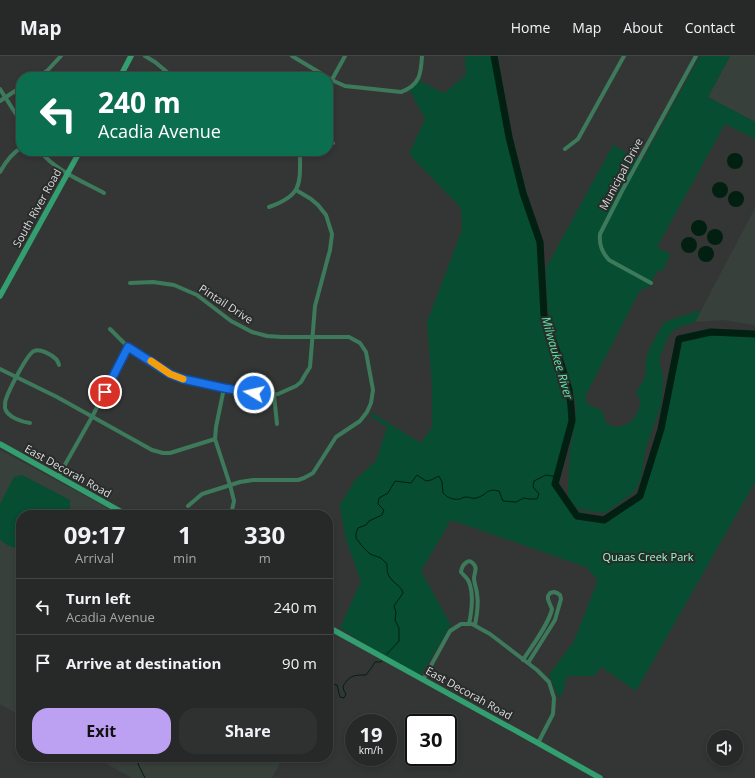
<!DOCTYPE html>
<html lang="en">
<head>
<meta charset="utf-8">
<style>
  :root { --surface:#272828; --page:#2f3030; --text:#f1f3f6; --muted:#a4a6a8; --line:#434445; --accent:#bca0f2 }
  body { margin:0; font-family:"Open Sans",sans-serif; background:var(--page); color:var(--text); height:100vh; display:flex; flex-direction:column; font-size:15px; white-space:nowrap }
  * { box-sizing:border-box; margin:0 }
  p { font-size:13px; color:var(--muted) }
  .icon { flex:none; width:22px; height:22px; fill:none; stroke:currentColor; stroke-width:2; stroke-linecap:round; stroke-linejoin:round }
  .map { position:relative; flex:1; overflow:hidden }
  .drawer { position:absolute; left:16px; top:454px; width:317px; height:252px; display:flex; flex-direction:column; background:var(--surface); border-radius:16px; box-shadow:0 2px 6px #0003,0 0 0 1px var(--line) }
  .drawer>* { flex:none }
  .banner { position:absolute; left:16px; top:16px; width:317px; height:84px; border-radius:16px; box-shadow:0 2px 6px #0003,0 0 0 1px var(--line); background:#0b6e4f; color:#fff; overflow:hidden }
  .fabs { position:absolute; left:707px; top:674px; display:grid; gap:8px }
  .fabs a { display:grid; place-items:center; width:36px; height:36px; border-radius:50%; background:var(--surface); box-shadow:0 2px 6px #0003,0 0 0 1px var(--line); font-size:20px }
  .speed { position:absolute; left:345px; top:658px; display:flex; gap:8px; font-size:20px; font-weight:700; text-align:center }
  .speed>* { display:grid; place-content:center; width:52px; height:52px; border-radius:50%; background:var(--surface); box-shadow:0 2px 6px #0003,0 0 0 1px var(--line); line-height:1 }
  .speed small { font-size:10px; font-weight:400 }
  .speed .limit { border:2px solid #111; border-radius:6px; background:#fff; color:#111 }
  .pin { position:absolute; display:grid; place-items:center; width:34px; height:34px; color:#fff; margin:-17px; border:2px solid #fff; border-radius:50%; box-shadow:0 1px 4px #0007 }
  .me { position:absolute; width:44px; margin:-22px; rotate:279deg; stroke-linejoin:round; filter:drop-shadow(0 0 3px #0008) }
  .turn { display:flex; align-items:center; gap:14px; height:84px; padding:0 16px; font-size:18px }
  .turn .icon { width:52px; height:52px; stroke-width:2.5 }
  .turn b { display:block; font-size:28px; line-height:34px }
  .eta { display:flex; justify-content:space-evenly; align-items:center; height:68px; text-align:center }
  .eta b { font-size:24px; font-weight:700; line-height:28px }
  .cta { display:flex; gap:8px; margin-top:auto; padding:8px 16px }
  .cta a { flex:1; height:46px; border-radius:16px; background:var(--accent); color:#111; font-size:16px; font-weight:700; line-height:46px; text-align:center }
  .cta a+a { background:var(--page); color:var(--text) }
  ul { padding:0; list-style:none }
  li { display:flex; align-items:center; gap:12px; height:56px; padding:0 16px; border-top:1px solid var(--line) }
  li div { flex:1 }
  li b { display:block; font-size:15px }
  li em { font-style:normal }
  header { display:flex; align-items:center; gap:24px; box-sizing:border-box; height:56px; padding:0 20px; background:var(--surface); border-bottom:1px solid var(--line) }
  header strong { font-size:19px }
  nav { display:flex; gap:22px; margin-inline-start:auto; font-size:14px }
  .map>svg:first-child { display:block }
  .built { fill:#37403b }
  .green { fill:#064d32 }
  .water { fill:#012012 }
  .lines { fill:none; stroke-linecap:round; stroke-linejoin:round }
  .stream { stroke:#012012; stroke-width:1 }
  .river { stroke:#012012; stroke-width:7 }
  .street { stroke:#3d7a5c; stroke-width:4 }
  .secondary { stroke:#339f70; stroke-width:5.5 }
  .route-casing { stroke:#114b97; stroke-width:10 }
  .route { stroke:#1a73e8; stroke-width:7 }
  .slow { stroke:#f59e0b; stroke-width:7 }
  .labels { text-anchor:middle; stroke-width:4; stroke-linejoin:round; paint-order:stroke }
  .street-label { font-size:11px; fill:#dbdddc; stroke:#2a2c2b }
  .park-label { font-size:11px; fill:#97fbc8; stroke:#2a2c2b }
  .water-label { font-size:12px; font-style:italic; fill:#5de5a7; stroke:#2a2c2b }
</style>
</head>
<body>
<header>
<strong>Map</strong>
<nav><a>Home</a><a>Map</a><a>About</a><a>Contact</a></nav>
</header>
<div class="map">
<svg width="755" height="722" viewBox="0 0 755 722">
  <rect width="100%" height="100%" fill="#343635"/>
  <!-- built -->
  <g class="built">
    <path d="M 730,0 L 755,0 L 755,66 L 708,41 Z"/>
    <path d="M 755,152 L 755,269 L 723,264 L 695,266 Z"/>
    <path d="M 0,394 L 121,459 L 21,459 L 21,660 L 0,648 Z"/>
    <path d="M 94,701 L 283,701 L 272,722 L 132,722 Z"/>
  </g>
  <!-- green -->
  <g class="green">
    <path d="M 465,0 L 495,0 L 503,48 L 540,186 L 544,259 L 562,311 L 569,334 L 571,350 L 572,365 L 555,428 L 576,454 L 604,464 L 640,440 L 661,373 L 679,283 L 711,276 L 755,278 L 755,426 L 636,635 L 601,611 L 594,620 L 567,620 L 563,636 L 559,642 L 549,619 L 574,585 L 598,524 L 586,511 L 451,464 L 421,515 L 451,569 L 419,622 L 340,572 L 361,525 L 346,484 L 340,449 L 355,424 L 376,405 L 387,371 L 370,360 L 372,357 L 421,387 L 432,371 L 432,330 L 427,266 L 462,174 L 461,152 L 409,98 L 425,63 L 409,33 L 418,24 L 444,37 L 466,19 Z"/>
    <path d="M 700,0 L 730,0 L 708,41 L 755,66 L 755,83 L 725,68 L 657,191 L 671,199 L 670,200 L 662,216 L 658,214 L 648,232 L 640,234 L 586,339 C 584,350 595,351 603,355 C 603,374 622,374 633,364 C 635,361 636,358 638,355 C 641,348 642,344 636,338 L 645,321 L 646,303 L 650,291 L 663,268 L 667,265 L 701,254 L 695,266 L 681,270 L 673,275 L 668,281 L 660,301 L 660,308 L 663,318 L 663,325 L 661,349 L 646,392 L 641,422 L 637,431 L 633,437 L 608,455 L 603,457 L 582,454 L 575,450 L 570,444 L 568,438 L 568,429 L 570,395 L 575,366 L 576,351 L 573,336 L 550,264 L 547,245 L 546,212 L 613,89 L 642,105 Z"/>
    <path d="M 22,419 L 70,444 L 70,459 L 21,459 L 21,494 L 9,490 L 0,484 L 0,448 L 14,421 Z"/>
  </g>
  <!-- water -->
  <g class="water">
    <circle cx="735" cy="105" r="8"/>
    <circle cx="720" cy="134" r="8"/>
    <circle cx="736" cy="143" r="8"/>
    <circle cx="699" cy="172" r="8"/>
    <circle cx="715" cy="181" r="8"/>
    <circle cx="689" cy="189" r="8"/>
    <circle cx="706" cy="198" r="8"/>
  </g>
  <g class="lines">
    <!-- stream -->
    <g class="stream">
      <path d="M 387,598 L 399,585 L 399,572 L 395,564 L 396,556 L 394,550 L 403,537 C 401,530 396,529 392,524 C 387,519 387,514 387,508 L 381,502 L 370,498 L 362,490 L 356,482 L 356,477 L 358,472 L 366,469 L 369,465 L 382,459 L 384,454 L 378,448 L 379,442 L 388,437 L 395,425 L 411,427 L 417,419 L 426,425 L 431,424 L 439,420 L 442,426 L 443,437 C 448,442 453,444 460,443 C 462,442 464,441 466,441 C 471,441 473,444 479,441 C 488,438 486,432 499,435 L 503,445 L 516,446 L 524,442 L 529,443 L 537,443 L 539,438 L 533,431 L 534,425 L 546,419 L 557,421"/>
      <path d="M 328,637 L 330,636 L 330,631 L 332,628 L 337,629 L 340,641 L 344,642 L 346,638 L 344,635 L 343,630 C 350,619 354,619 366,619 L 372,611 L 375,606 L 380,606 L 382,605"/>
      <path d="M 141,701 L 138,708 L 145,722"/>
    </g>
    <!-- river -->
    <path class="river" d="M 494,0 L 509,81 L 523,137 L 540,186 L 544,259 L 562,311 L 569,334 L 571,350 L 572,365 L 555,428 L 577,460 L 604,464 L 640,440 L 661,373 L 679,283 L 711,276 L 755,278"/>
    <!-- street -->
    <g class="street">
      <path d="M 145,0 L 155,6 L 167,16"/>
      <path d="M 292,0 L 327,21"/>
      <path d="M 37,21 L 47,15 L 61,0"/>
      <path d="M 328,22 L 336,26 L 345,30 L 401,36 C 420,29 421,18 422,0"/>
      <path d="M 328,31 L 345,0"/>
      <path d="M 0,33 L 21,66"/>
      <path d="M 0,45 L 21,31"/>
      <path d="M 328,84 L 333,87"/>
      <path d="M 565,93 L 578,83 L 624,0"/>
      <path d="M 40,95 C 56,115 82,125 104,137"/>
      <path d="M 0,116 C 5,107 12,97 21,92"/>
      <path d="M 269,151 C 303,139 300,128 300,95"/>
      <path d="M 130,227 L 153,226 L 174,229 L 197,239 L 231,265 L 252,276 L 267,280 L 282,281 L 349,281 L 360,287 L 366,296 L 373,334 L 371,347 L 367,356 L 360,365 L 336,381 L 313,417 L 304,422 L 298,424 L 253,424 L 240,426 L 202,438 L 188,450"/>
      <path d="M 651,227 L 609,204 C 602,196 599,189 600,178 L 622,135 L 696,0"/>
      <path d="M 110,273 L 128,291 L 170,318 L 183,323 L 224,332 L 269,339 L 278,338 L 296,330 L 301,326 L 305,319 L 310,311 L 315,250 L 330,194 L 332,178 L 326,159 L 318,149 L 311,143 L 296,134"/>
      <path d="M 0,313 L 57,341 L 152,394 L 163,397 L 170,397 L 215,383"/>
      <path d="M 224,332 L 216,371 L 215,383 L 230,429 L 234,445 L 231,459"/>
      <path d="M 274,339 L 277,368"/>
      <path d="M 30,367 C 22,366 7,361 5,352 C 5,349 5,345 6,343 C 9,334 27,298 34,295 C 40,292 52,299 56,303 C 57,304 59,308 59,309"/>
      <path d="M 58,421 L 92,361 L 128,291"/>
      <path d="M 469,568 C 472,554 474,539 469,526 C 467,521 463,519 461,516 C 462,508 470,500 475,510 C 477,514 474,518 474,522 C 474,528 477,533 477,538 C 479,548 477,559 475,569"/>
      <path d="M 523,604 C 532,590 549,568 552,553 L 549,546 L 548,543 L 548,540 L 550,537 L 554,536 L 557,537 L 560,539 L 561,543 L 555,564 L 528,607"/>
      <path d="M 423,624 L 450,575 L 461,568 L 472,568 L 490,578 L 537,614 L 549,626 L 554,642 L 553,658 L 538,687"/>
    </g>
    <!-- secondary -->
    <g class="secondary">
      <path d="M 120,21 L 131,0"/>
      <path d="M 0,240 L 80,95"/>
      <path d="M 0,388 L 127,459"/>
      <path d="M 328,571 L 538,687 L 600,722"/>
    </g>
  </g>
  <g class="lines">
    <defs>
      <path id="route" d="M 105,336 L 128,291 L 170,318 L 183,323 L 224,332 L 254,337"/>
    </defs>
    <!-- route casing -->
    <use href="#route" class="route-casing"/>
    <!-- route -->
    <use href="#route" class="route"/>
    <!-- slow -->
    <path class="slow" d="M 151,305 L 170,318 L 183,323"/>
  </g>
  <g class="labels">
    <!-- street labels -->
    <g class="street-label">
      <text transform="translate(621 118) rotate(-62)" y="4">Municipal Drive</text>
      <text transform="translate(37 152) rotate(-61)" y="4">South River Road</text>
      <text transform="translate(226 248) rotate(33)" y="4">Pintail Drive</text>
      <text transform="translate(68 415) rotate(29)" y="4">East Decorah Road</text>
      <text transform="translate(469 637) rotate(29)" y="4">East Decorah Road</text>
    </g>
    <!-- park labels -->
    <g class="park-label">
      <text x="648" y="505">Quaas Creek Park</text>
    </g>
    <!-- water labels -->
    <g class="water-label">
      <text transform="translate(557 302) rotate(74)" y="4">Milwaukee River</text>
    </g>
  </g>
</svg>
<div class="fabs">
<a><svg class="icon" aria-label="sound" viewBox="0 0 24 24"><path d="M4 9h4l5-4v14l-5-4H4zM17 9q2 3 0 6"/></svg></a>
</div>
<div class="speed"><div>19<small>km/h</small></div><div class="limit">30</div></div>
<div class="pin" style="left:105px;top:336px;background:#d93025"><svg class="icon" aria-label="arrive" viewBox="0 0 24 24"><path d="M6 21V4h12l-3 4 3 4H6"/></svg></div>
<svg class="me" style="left:254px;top:337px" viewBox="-20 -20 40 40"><circle r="17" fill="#1a73e8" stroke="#fff" stroke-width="3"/><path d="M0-11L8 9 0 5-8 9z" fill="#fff"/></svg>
<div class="banner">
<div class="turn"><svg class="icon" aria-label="left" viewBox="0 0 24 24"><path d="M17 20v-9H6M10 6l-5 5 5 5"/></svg><div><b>240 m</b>Acadia Avenue</div></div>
</div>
<section class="drawer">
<div class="eta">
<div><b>09:17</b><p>Arrival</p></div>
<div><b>1</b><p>min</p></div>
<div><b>330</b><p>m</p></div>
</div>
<ul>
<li><svg class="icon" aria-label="left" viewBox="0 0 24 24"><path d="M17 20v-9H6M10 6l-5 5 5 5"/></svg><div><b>Turn left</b><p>Acadia Avenue</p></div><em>240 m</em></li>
<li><svg class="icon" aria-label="arrive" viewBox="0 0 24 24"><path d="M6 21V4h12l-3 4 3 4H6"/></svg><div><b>Arrive at destination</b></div><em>90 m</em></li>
</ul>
<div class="cta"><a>Exit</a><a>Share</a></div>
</section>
</div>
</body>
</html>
